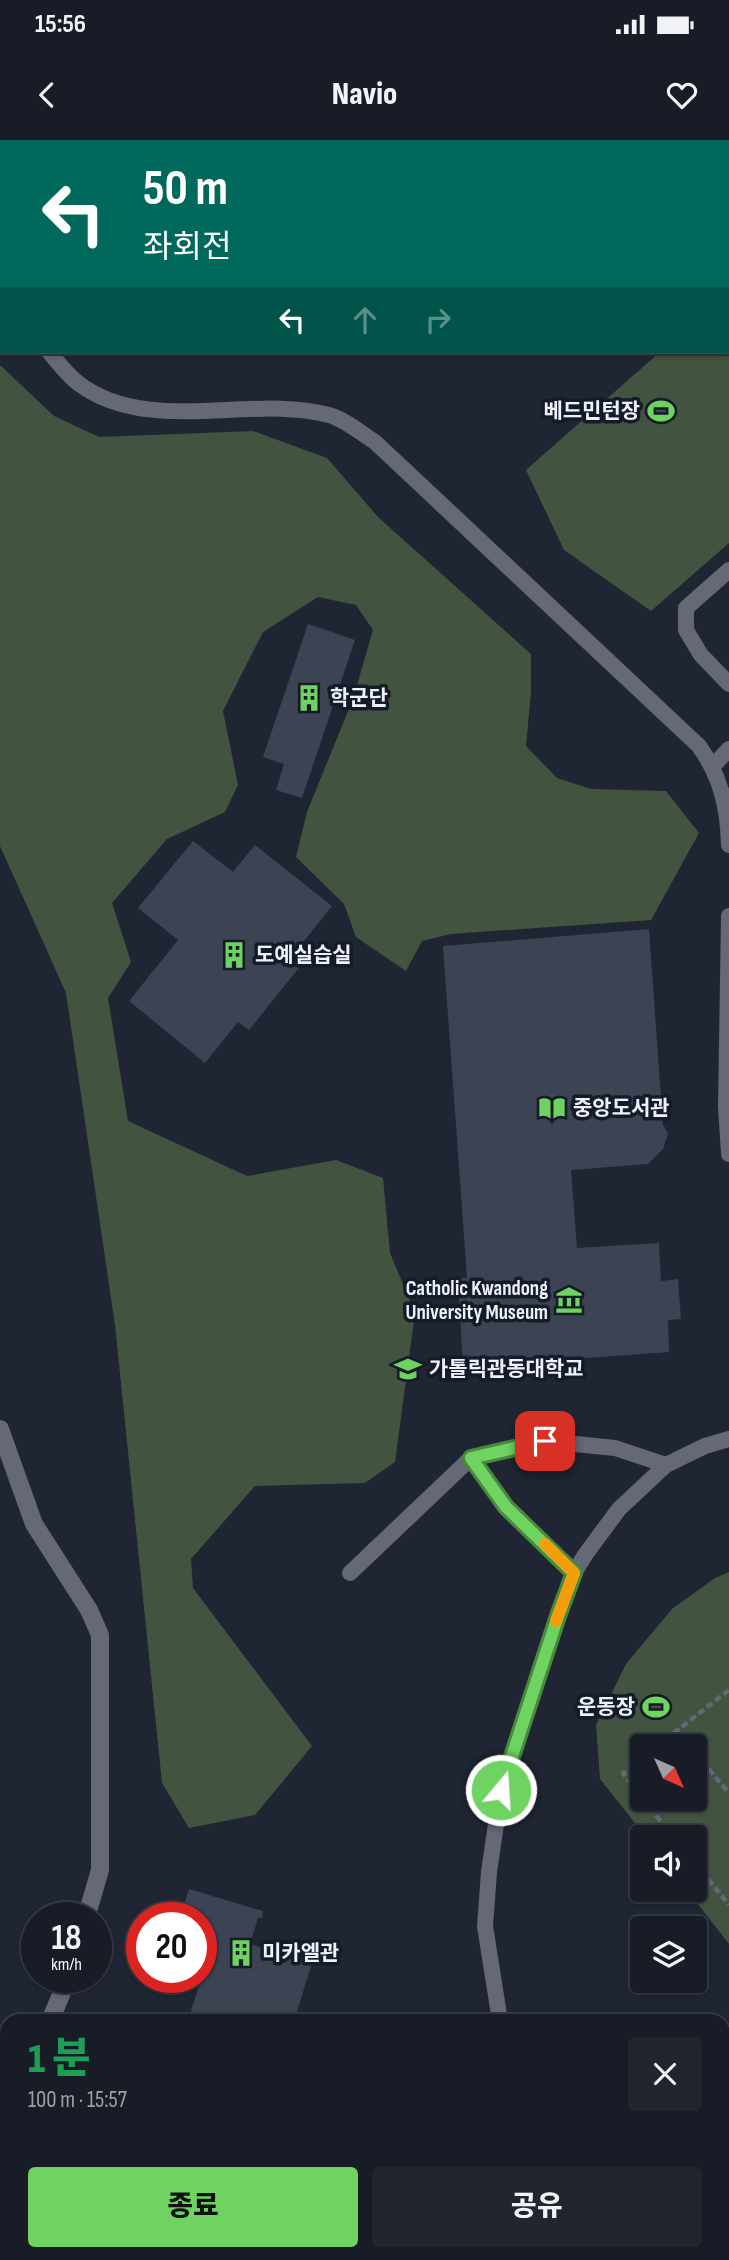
<!DOCTYPE html>
<html lang="ko">
<head>
<meta charset="utf-8">
<style>
  :root { --surface:#171c26; --page:#20252e; --text:#f1f3f6; --muted:#9ea1a7; --line:#363a43; --accent:#6ed360 }
  body { margin:0; font-family:"Sofia Sans Condensed","Noto Sans KR",sans-serif; background:var(--page); color:var(--text); height:100vh; display:flex; flex-direction:column; font-size:26px; white-space:nowrap }
  * { box-sizing:border-box; margin:0 }
  p { font-size:23px; color:var(--muted) }
  .icon { flex:none; width:38px; height:38px; fill:none; stroke:currentColor; stroke-width:2; stroke-linecap:round; stroke-linejoin:round }
  .map { position:relative; flex:1; overflow:hidden }
  .panel { position:absolute; left:0px; top:1874px; width:730px; height:247px; display:flex; flex-direction:column; background:var(--surface); border-radius:21px 21px 0 0; box-shadow:0 2px 5px #0004,0 0 0 2px var(--line) }
  .panel>* { flex:none }
  .banner { position:absolute; left:0px; top:0px; width:730px; height:214px; box-shadow:0 2px 5px #0004,0 0 0 2px var(--line); background:#00695c; color:#fff; overflow:hidden }
  .needle { width:46px; rotate:135deg }
  .buttons { position:absolute; left:630px; top:1594px; display:grid; gap:14px }
  .buttons a { display:grid; place-items:center; width:77px; height:77px; border-radius:7px; background:var(--surface); box-shadow:0 2px 5px #0004,0 0 0 2px var(--line); font-size:35px }
  .speed { position:absolute; left:21px; top:1762px; display:flex; gap:14px; font-size:35px; font-weight:700; text-align:center }
  .speed>* { display:grid; place-content:center; width:91px; height:91px; border-radius:50%; background:var(--surface); box-shadow:0 2px 5px #0004,0 0 0 2px var(--line); line-height:1 }
  .speed small { font-size:18px; font-weight:400 }
  .speed .limit { border:10px solid #d22; background:#fff; color:#111 }
  .pin { position:absolute; display:grid; place-items:center; width:60px; height:60px; color:#fff; margin:-30px; border-radius:14px; box-shadow:0 4px 10px #0006 }
  .me { position:absolute; width:77px; margin:-38px; rotate:18deg; stroke-linejoin:round; filter:drop-shadow(0 0 5px #0008) }
  .turn { display:flex; align-items:center; gap:24px; height:147px; padding:0 28px; font-size:32px }
  .turn .icon { width:91px; height:91px; stroke-width:2.5 }
  .turn b { display:block; font-size:49px; line-height:60px }
  .lanes { display:flex; align-items:center; height:66px; padding:0 28px; background:#0003; justify-content:center; gap:35px; direction:ltr }
  .lanes .off { opacity:.35 }
  .round { display:grid; place-items:center; flex:none; width:74px; height:74px; border-radius:7px; background:var(--page) }
  .overview { display:flex; align-items:center; justify-content:space-between; height:119px; padding:0 28px }
  h1 { font-size:42px; font-weight:800; line-height:52px; color:#1e9e55 }
  .primary-button { display:flex; gap:14px; margin-top:auto; padding:14px 28px }
  .primary-button a { flex:1; height:80px; border-radius:7px; background:var(--accent); color:#111; font-size:28px; font-weight:800; line-height:80px; text-align:center }
  .primary-button a+a { background:var(--page); color:var(--text) }
  .status { display:flex; justify-content:space-between; align-items:center; height:49px; padding:0 35px; background:var(--surface); direction:ltr }
  .status svg { height:19px; fill:currentColor }
  header { display:flex; justify-content:space-between; align-items:center; height:91px; padding:0 28px; background:var(--surface); font-size:32px; font-weight:800 }
  .map>svg:first-child { display:block }
  .green { fill:#42543f; fill-rule:evenodd }
  .building { fill:#3c4352 }
  .lines { fill:none; stroke-linecap:round; stroke-linejoin:round }
  .path { stroke:#626874; stroke-width:4.5; stroke-dasharray:7 3.5; stroke-linecap:butt }
  .lane { stroke:#646975; stroke-width:16 }
  .street { stroke:#646975; stroke-width:18 }
  .route-casing { stroke:#48893e; stroke-width:18 }
  .route { stroke:#6ed360; stroke-width:12 }
  .slow { stroke:#f59e0b; stroke-width:12 }
  .labels { text-anchor:middle; stroke-width:7; stroke-linejoin:round; paint-order:stroke }
  .poi-label { font-size:21px; font-weight:bold; fill:#edf1fb; stroke:#151b28; text-anchor:start }
</style>
</head>
<body>
<div class="status"><b>15:56</b><svg viewBox="0 0 49 12"><path d="M0 12V9h3v3zM5 12V6h3v6zM10 12V3h3v9zM15 12V0h3v12zM26 1h20v11H26zM47 4h2v5h-2z"/></svg></div>
<header><svg class="icon" aria-label="back" viewBox="0 0 24 24"><path d="M15 5l-7 7 7 7"/></svg>Navio<svg class="icon" aria-label="heart" viewBox="0 0 24 24"><path d="M12 20l-8-8c-3-5 5-10 8-4 3-6 11-1 8 4z"/></svg></header>
<div class="map">
<svg width="729" height="2120" viewBox="0 0 729 2120">
  <rect width="100%" height="100%" fill="#1f2533"/>
  <!-- green -->
  <g class="green">
    <path d="M 729,151 L 729,403 L 651,471 L 564,410 L 526,330 L 660,212 L 728,212 Z"/>
    <path d="M 0,225 L 54,276 L 99,297 L 253,291 L 327,318 L 378,377 L 531,514 L 531,552 L 526,606 L 557,638 L 591,649 L 666,651 L 699,693 L 651,780 L 451,794 L 422,801 L 406,831 L 356,797 L 344,764 L 296,717 L 307,672 L 353,559 L 373,490 L 356,465 L 318,457 L 263,492 L 223,571 L 238,645 L 225,672 L 167,699 L 112,763 L 131,822 L 108,858 L 128,981 L 247,1036 L 336,1020 L 383,1038 L 390,1113 L 415,1173 L 395,1322 L 365,1343 L 255,1346 L 191,1419 L 193,1448 L 312,1606 L 255,1675 L 189,1688 L 162,1643 L 115,1185 L 66,853 L 0,706 Z"/>
    <path d="M 729,1432 L 729,1804 L 687,1750 L 695,1750 L 695,1698 L 646,1697 L 600,1639 L 596,1585 L 626,1524 L 672,1469 L 715,1438 ZM 695,1606 L 695,1659 L 642,1659 L 642,1606 Z"/>
  </g>
  <!-- building -->
  <g class="building">
    <path d="M 308,484 L 355,500 L 302,658 L 276,650 L 284,624 L 263,617 Z"/>
    <path d="M 193,701 L 233,732 L 255,705 L 332,766 L 296,811 L 306,819 L 249,890 L 238,882 L 205,923 L 129,861 L 178,800 L 138,768 Z"/>
    <path d="M 649,789 L 663,985 L 668,993 L 663,1009 L 648,1024 L 571,1030 L 577,1108 L 659,1103 L 661,1141 L 678,1139 L 681,1179 L 668,1180 L 669,1212 L 463,1227 L 458,1138 L 467,1138 L 443,806 Z"/>
    <path d="M 189,1749 L 263,1771 L 262,1778 L 258,1778 L 250,1804 L 312,1823 L 294,1881 L 188,1881 L 201,1839 L 201,1778 L 180,1778 Z"/>
  </g>
  <g class="lines">
    <!-- path -->
    <g class="path">
      <path d="M 676,1591 L 689,1606"/>
      <path d="M 657,1606 L 729,1550"/>
      <path d="M 695,1613 L 729,1653"/>
      <path d="M 642,1618 L 623,1633 L 642,1658"/>
      <path d="M 643,1659 L 674,1698"/>
      <path d="M 695,1723 L 729,1765"/>
    </g>
    <!-- lane -->
    <g class="lane">
      <path d="M 700,0 L 702,2"/>
      <path d="M 728,32 L 729,33"/>
      <path d="M 0,159 L 2,161"/>
      <path d="M 49,212 C 58,222 67,235 78,243 C 147,296 250,254 329,275 C 344,279 361,293 375,302 L 699,606 C 721,637 728,668 729,705"/>
      <path d="M 729,430 L 686,468 L 686,490 L 701,515 L 729,544"/>
      <path d="M 713,626 L 729,609"/>
      <path d="M 729,776 L 726,967 L 729,1014"/>
      <path d="M 350,1433 L 471,1318"/>
      <path d="M 574,1433 L 506,1367 L 471,1318 L 545,1301 L 615,1308 L 666,1325"/>
      <path d="M 500,1881 L 485,1786 L 489,1732 L 501,1650 L 558,1476 L 574,1433 L 585,1415 L 619,1369 L 666,1325 L 705,1306 L 729,1299"/>
      <path d="M 535,2120 L 535,2114"/>
    </g>
    <!-- street -->
    <g class="street">
      <path d="M 0,1289 L 34,1384 L 89,1470 L 100,1495 L 100,1730 L 86,1778"/>
      <path d="M 50,1881 L 68,1838"/>
      <path d="M 0,2006 L 7,1988"/>
    </g>
  </g>
  <g class="lines">
    <defs>
      <path id="route" d="M 501,1650 L 558,1476 L 574,1433 L 506,1367 L 471,1318 L 545,1301"/>
    </defs>
    <!-- route casing -->
    <use href="#route" class="route-casing"/>
    <!-- route -->
    <use href="#route" class="route"/>
    <!-- slow -->
    <path class="slow" d="M 545,1404 L 574,1433 L 556,1481"/>
  </g>
  <!-- icons -->
  <defs>
    <symbol id="stadium-bare" viewBox="-9 -9 18 18"><path d="M0-5a6.5 5 0 1 0 0 10a6.5 5 0 1 0 0-10ZM-3.5-1.8h7v3.6h-7Z" fill="#6ed360" stroke="#151b28" stroke-width="2.5" paint-order="stroke"/></symbol>
    <symbol id="building-bare" viewBox="-9 -9 18 18"><path d="M-4-6H4V6H1V3H-1V6H-4ZM-2.5-4.3h1.7v1.8h-1.7ZM.8-4.3h1.7v1.8H.8ZM-2.5-1h1.7V.8h-1.7ZM.8-1h1.7V.8H.8Z" fill="#6ed360" stroke="#151b28" stroke-width="2.5" paint-order="stroke"/></symbol>
    <symbol id="library-bare" viewBox="-9 -9 18 18"><path d="M-6-4Q-3-5.5-.7-3.5V5Q-3 3-6 4ZM6-4Q3-5.5 .7-3.5V5Q3 3 6 4Z" fill="#6ed360" stroke="#151b28" stroke-width="2.5" paint-order="stroke"/></symbol>
    <symbol id="museum-bare" viewBox="-9 -9 18 18"><path d="M0-6L6-3V-2H-6V-3ZM-5-1h2V3h-2ZM-1-1h2V3h-2ZM3-1h2V3H3ZM-6 4H6V6H-6Z" fill="#6ed360" stroke="#151b28" stroke-width="2.5" paint-order="stroke"/></symbol>
    <symbol id="university-bare" viewBox="-9 -9 18 18"><path d="M0-5L7-2L0 1L-7-2ZM-4 1L0 2.5L4 1V4Q0 6-4 4Z" fill="#6ed360" stroke="#151b28" stroke-width="2.5" paint-order="stroke"/></symbol>
  </defs>
  <g fill-rule="evenodd">
    <use href="#stadium-bare" x="642" y="252" width="38" height="38"/>
    <use href="#building-bare" x="290" y="539" width="38" height="38"/>
    <use href="#building-bare" x="215" y="796" width="38" height="38"/>
    <use href="#library-bare" x="533" y="949" width="38" height="38"/>
    <use href="#museum-bare" x="550" y="1141" width="38" height="38"/>
    <use href="#university-bare" x="389" y="1210" width="38" height="38"/>
    <use href="#stadium-bare" x="637" y="1548" width="38" height="38"/>
    <use href="#building-bare" x="222" y="1794" width="38" height="38"/>
  </g>
  <g class="labels">
    <!-- poi labels -->
    <g class="poi-label">
      <text x="640" y="278" text-anchor="end">베드민턴장</text>
      <text x="330" y="565">학군단</text>
      <text x="255" y="822">도예실습실</text>
      <text x="573" y="975">중앙도서관</text>
      <text x="548" y="1155" text-anchor="end">Catholic Kwandong<tspan x="548" dy="24">University Museum</tspan></text>
      <text x="429" y="1236">가톨릭관동대학교</text>
      <text x="635" y="1574" text-anchor="end">운동장</text>
      <text x="262" y="1820">미카엘관</text>
    </g>
  </g>
</svg>
<div class="buttons">
<a><svg class="needle" viewBox="-14 -14 28 28"><path d="M0-13l5 13h-10z" fill="#e53935"/><path d="M0 13l5-13h-10z" fill="#9ea1a7"/></svg></a>
<a><svg class="icon" aria-label="sound" viewBox="0 0 24 24"><path d="M4 9h4l5-4v14l-5-4H4zM17 9q2 3 0 6"/></svg></a>
<a><svg class="icon" aria-label="layers" viewBox="0 0 24 24"><path d="M12 4l9 5-9 5-9-5zM3 14l9 5 9-5"/></svg></a>
</div>
<div class="speed"><div>18<small>km/h</small></div><div class="limit">20</div></div>
<div class="pin" style="left:545px;top:1301px;background:#d93025"><svg class="icon" aria-label="arrive" viewBox="0 0 24 24"><path d="M6 21V4h12l-3 4 3 4H6"/></svg></div>
<svg class="me" style="left:501px;top:1650px" viewBox="-20 -20 40 40"><circle r="17" fill="#6ed360" stroke="#fff" stroke-width="3"/><path d="M0-11L8 9 0 5-8 9z" fill="#fff"/></svg>
<div class="banner">
<div class="turn"><svg class="icon" aria-label="left" viewBox="0 0 24 24"><path d="M17 20v-9H6M10 6l-5 5 5 5"/></svg><div><b>50 m</b>좌회전</div></div>
<div class="lanes"><svg class="icon" aria-label="left" viewBox="0 0 24 24"><path d="M17 20v-9H6M10 6l-5 5 5 5"/></svg><svg class="icon off" aria-label="ahead" viewBox="0 0 24 24"><path d="M12 20V5M6 11l6-6 6 6"/></svg><svg class="icon off" aria-label="right" viewBox="0 0 24 24"><path d="M7 20v-9h11M14 6l5 5-5 5"/></svg></div>
</div>
<section class="panel">
<div class="overview"><div><h1>1 분</h1><p>100 m · 15:57</p></div><a class="round"><svg class="icon" aria-label="close" viewBox="0 0 24 24"><path d="M6 6l12 12M18 6L6 18"/></svg></a></div>
<div class="primary-button"><a>종료</a><a>공유</a></div>
</section>
</div>
</body>
</html>
